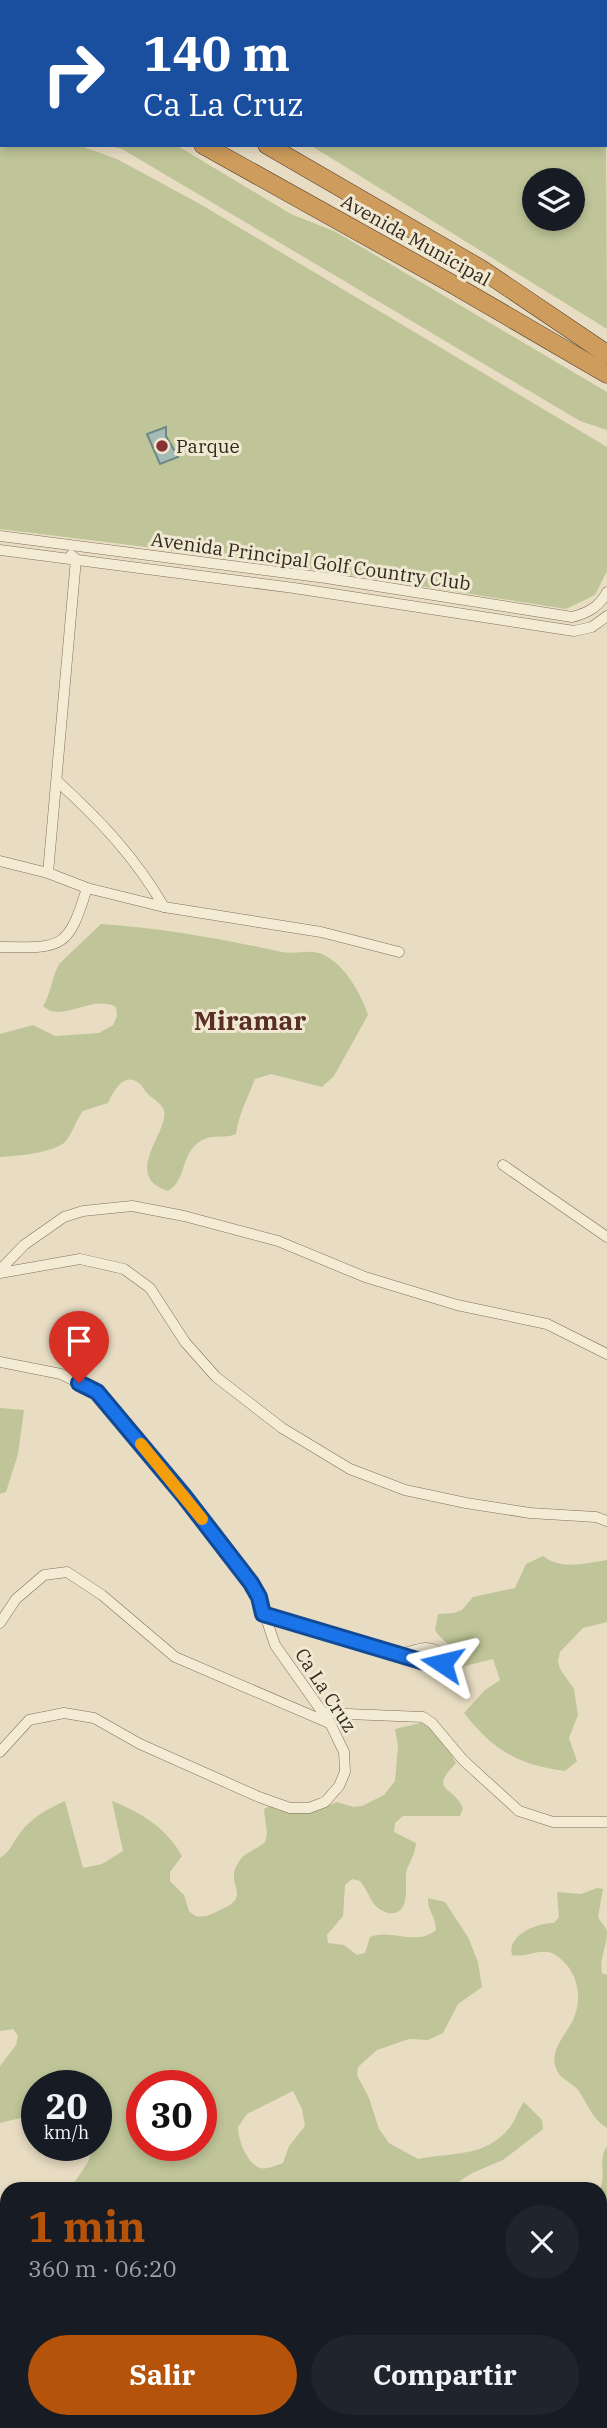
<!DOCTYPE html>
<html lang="es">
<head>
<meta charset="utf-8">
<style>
  :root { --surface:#171b24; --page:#20242c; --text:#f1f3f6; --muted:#9ea1a6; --accent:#b45309 }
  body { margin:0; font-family:"IBM Plex Serif",serif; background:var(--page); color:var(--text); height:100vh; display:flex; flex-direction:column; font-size:26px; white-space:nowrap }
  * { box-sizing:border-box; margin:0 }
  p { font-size:23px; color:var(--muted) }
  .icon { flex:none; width:38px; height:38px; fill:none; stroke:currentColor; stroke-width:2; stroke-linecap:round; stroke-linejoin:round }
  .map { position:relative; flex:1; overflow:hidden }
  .drawer { position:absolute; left:0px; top:2182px; width:607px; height:247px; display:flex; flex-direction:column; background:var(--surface); border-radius:21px 21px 0 0; box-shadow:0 4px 10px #0003 }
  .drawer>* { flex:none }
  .guide { position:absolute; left:0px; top:0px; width:607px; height:147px; box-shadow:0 4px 10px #0003; background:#1a4fa0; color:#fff; overflow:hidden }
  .fabs { position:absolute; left:522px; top:168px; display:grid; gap:14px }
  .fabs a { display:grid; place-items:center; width:63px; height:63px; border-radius:50%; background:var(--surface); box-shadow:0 4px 10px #0003; font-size:35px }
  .speed { position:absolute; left:21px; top:2070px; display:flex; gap:14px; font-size:35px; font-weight:700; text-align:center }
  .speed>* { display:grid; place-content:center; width:91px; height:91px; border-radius:50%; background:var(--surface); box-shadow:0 4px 10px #0003; line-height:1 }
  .speed small { font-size:18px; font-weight:400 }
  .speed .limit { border:10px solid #d22; background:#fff; color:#111 }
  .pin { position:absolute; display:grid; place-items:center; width:60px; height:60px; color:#fff; margin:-72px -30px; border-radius:50% 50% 50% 0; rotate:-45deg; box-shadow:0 0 7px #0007 }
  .pin .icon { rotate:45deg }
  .me { position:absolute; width:77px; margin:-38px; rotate:280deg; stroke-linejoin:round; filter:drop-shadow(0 0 5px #0008) }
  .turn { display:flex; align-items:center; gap:24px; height:147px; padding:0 28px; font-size:32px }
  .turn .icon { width:91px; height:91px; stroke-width:2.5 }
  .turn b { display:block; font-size:49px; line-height:60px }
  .round { display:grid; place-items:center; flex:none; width:74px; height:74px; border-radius:37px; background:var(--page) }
  .headline { display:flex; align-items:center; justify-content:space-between; height:119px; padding:0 28px }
  h1 { font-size:42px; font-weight:700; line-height:52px; color:var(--accent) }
  .primary-button { display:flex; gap:14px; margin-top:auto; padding:14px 28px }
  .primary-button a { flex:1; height:80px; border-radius:42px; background:var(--accent); color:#fff; font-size:28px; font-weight:700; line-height:80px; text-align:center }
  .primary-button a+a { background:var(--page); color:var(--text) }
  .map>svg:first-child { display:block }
  .green { fill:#bfc598; fill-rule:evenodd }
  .water { fill:#a4bcb5; stroke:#6d8882; stroke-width:2 }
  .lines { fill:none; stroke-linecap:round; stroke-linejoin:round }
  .street-casing { stroke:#806f5c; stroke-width:11 }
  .highway-casing { stroke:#4e3e30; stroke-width:19 }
  .street { stroke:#f4ebd5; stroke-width:10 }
  .highway { stroke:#ce9d5d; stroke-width:18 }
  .route-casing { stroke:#114b97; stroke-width:18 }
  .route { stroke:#1a73e8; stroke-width:12 }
  .slow { stroke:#f59e0b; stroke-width:12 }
  .poi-dot { fill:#833; stroke:#f1e8d2; stroke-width:2.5 }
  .labels { text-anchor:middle; stroke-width:6; stroke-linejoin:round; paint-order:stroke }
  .street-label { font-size:19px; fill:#32281e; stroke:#f1e8d2 }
  .poi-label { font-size:19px; fill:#32281e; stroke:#f1e8d2; text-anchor:start }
  .district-label { font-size:26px; font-weight:bold; fill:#592f23; stroke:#f1e8d2 }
</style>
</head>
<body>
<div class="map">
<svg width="607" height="2428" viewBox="0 0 607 2428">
  <rect width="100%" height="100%" fill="#e8ddc3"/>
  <!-- green -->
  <g class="green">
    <path d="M 155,0 L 494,0 L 495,2 L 149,2 Z"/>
    <path d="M 0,131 L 2,145 L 78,145 L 117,159 L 200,204 L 607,447 L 607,571 L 595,595 L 566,609 L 261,561 L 0,529 Z"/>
    <path d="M 606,140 L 607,329 L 310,145 L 606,145 ZM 534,180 L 572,180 L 572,219 L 534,219 Z"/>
    <path d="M 108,145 L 176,145 L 291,214 L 336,232 L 607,392 L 607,430 L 580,421 L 122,149 Z"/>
    <path d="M 101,924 C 162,928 222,939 282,952 C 296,955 311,948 324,955 C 346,966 361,994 368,1015 L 334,1076 L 322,1087 L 271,1074 L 255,1079 C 248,1097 238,1116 236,1134 C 225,1139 213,1134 202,1140 C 179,1154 188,1179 168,1191 C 121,1176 169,1132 164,1111 C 162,1104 155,1100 150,1096 C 145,1092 143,1086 139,1083 C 123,1071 113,1093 108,1103 L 83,1111 C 76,1120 73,1132 66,1141 C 55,1153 16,1156 0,1157 L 0,1034 L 33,1025 L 55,1036 L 99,1033 L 113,1025 L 117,1016 L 116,1007 C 91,994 62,1024 43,1006 C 52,991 51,979 59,964 Z"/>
    <path d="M 0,1408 L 24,1410 L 18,1454 L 6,1492 L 0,1494 Z"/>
    <path d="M 543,1556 C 563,1571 585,1563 607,1560 L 607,1622 L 583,1628 L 560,1652 L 558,1661 L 560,1669 L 574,1689 L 578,1715 L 569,1738 L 577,1761 L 565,1771 C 518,1765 493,1750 464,1713 L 485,1690 L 500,1680 L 493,1659 L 449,1670 L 457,1655 C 452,1644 441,1641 435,1630 L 438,1614 L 454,1613 L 462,1610 L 473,1597 L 515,1588 L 526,1564 Z"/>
    <path d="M 425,1722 L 443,1740 L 456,1763 C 428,1792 453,1785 463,1808 L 460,1816 L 403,1816 L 395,1823 L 394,1832 L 416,1843 C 415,1857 407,1865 406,1874 C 405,1887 411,1916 388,1913 C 384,1912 377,1908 374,1904 C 369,1897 366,1888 360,1881 L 352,1879 L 345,1885 L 343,1916 L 327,1935 L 328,1943 L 344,1945 L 357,1955 L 365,1953 L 370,1937 C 392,1928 416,1947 436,1930 C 436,1917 427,1910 428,1898 L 445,1902 L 468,1937 L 478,1962 L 482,1987 L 458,2004 L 443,2033 L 428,2040 L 409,2039 L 377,2050 L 358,2067 L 357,2075 L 369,2098 L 379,2129 L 389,2143 L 418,2159 C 452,2152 486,2158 510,2127 C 516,2119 518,2110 524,2102 L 542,2120 L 543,2129 L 503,2160 L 472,2173 L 448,2189 L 70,2189 L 88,2162 L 93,2147 L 86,2146 L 96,2146 L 96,2086 L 37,2086 L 37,2118 L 25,2117 L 0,2123 L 0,2066 L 16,2045 L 18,2036 L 13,2029 L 0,2031 L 0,1858 C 11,1851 12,1843 20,1833 C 32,1817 47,1809 65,1801 L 83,1868 L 102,1864 L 123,1851 L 112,1801 C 140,1812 167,1828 182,1856 L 170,1872 L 170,1881 L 184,1895 L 189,1911 L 195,1916 C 207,1918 211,1914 222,1909 C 253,1895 224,1885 238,1863 C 244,1852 256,1850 265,1842 L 267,1834 L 264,1809 L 271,1805 L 278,1810 L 302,1813 L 315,1811 L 337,1802 L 354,1807 L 362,1806 L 384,1795 L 395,1781 L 398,1746 L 395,1729 ZM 142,2086 L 201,2086 L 201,2146 L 142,2146 ZM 293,2091 L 302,2109 L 305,2126 L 289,2146 L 283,2163 C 276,2165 267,2170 260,2168 C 247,2163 238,2140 238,2127 L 247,2114 Z"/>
    <path d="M 597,1888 L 603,1889 L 598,1917 C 601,1923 606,1926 607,1932 C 607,1947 599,1959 602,1973 L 607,1975 L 607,2128 C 592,2119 588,2104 578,2090 C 572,2082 559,2079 556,2068 C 549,2050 566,2035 573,2020 C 584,1996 577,1968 554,1954 C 541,1947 526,1958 512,1955 C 507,1935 536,1923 554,1923 L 559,1917 L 557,1892 L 581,1894 Z"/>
    <path d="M 607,2146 L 607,2270 L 600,2269 L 600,2189 C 607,2174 597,2161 607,2146 Z"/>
    <path d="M 0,2219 L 7,2222 L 7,2422 L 134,2422 L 147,2426 L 167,2422 L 415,2422 L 400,2428 L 0,2428 Z"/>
    <path d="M 428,2422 L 525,2422 L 525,2428 L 433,2428 Z"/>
  </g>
  <!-- water -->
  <path class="water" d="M 166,427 L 166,436 L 178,457 L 160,464 L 147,434 Z"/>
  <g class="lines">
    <defs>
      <g id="street">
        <path d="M 0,536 L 326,578 L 572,617 C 588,613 599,607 607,592"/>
        <path d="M 0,550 L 294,588 L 574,631 L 592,627 L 607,616"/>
        <path d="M 57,781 C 98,818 136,858 164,907"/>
        <path d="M 0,861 L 48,873 L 87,888 C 68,950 62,948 0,947"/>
        <path d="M 48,873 L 76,559 L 71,555"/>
        <path d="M 87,888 L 164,907 L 321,932 L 399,952"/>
        <path d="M 503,1165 L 607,1237"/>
        <path d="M 0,1270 L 24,1245 L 64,1217 L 83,1211 L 132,1206 L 184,1216 L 278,1241 L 365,1277 L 457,1305 L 547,1324 L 607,1354"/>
        <path d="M 0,1273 L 80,1259 L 124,1269 L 150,1288 L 185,1342 L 216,1377 L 282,1428 L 350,1469 L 405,1490 L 466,1503 L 530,1513 L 596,1517 L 607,1521"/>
        <path d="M 0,1362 L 61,1374 L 97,1392 L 184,1496 L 251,1583 L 259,1597 L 275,1645 L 330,1723 L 344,1752 L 345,1772 L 339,1786 L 325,1802 L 309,1808 L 290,1808 L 259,1797 L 140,1744 L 94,1718 L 64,1713 L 29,1720 L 0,1752"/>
        <path d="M 263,1614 L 434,1665 L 442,1663 L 442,1655 C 430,1643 416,1649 400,1655"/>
        <path d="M 0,1623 L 16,1599 L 44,1575 L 67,1572 L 102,1595 L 175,1657 L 329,1723"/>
        <path d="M 322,1713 L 423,1717 L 432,1723 L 463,1760 L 519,1811 L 553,1822 L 607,1822"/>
      </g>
      <g id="highway">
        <path d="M 520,0 L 521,2"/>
        <path d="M 9,2 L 14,0"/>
        <path d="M 34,2 L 35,0"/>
        <path d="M 66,2 L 70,0"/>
        <path d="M 0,29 L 2,28"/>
        <path d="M 0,69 L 2,70"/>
        <path d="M 606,113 L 607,115"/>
        <path d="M 203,145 L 454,285 L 607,374"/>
        <path d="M 267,145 L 481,269 L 607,354"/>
      </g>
    </defs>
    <!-- street casing -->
    <use href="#street" class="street-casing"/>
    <!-- highway casing -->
    <use href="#highway" class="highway-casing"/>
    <!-- street -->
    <use href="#street" class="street"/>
    <!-- highway -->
    <use href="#highway" class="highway"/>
  </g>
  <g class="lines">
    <defs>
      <path id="route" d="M 79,1383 L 97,1392 L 184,1496 L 251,1583 L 259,1597 L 263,1614 L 434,1665 L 442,1663"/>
    </defs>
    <!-- route casing -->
    <use href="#route" class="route-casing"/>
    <!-- route -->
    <use href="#route" class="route"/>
    <!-- slow -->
    <path class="slow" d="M 141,1444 L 202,1519"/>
  </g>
  <!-- markers -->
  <circle class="poi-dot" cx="162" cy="446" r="7"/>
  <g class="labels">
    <!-- street labels -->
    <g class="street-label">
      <text transform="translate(416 240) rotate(29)" y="7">Avenida Municipal</text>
      <text transform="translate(311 561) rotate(8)" y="7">Avenida Principal Golf Country Club</text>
      <text transform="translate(326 1690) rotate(57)" y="7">Ca La Cruz</text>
    </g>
    <!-- poi labels -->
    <g class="poi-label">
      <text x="176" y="453">Parque</text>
    </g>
    <!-- district labels -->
    <g class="district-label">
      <text x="250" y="1030">Miramar</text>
    </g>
  </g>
</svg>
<div class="fabs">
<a><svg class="icon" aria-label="layers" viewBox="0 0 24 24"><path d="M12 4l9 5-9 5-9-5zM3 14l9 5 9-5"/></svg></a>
</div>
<div class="speed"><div>20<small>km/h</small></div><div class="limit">30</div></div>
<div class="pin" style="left:79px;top:1383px;background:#d93025"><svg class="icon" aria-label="arrive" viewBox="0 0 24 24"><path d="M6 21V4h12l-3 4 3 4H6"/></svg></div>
<svg class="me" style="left:442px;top:1663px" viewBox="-20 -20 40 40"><path d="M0-17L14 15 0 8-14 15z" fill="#1a73e8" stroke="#fff" stroke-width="4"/></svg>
<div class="guide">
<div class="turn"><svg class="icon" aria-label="right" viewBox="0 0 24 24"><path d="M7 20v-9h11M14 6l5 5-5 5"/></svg><div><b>140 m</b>Ca La Cruz</div></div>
</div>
<section class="drawer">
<div class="headline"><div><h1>1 min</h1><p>360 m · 06:20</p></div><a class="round"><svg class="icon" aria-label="close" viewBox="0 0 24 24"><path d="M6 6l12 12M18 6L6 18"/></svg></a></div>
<div class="primary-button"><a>Salir</a><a>Compartir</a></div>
</section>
</div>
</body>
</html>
